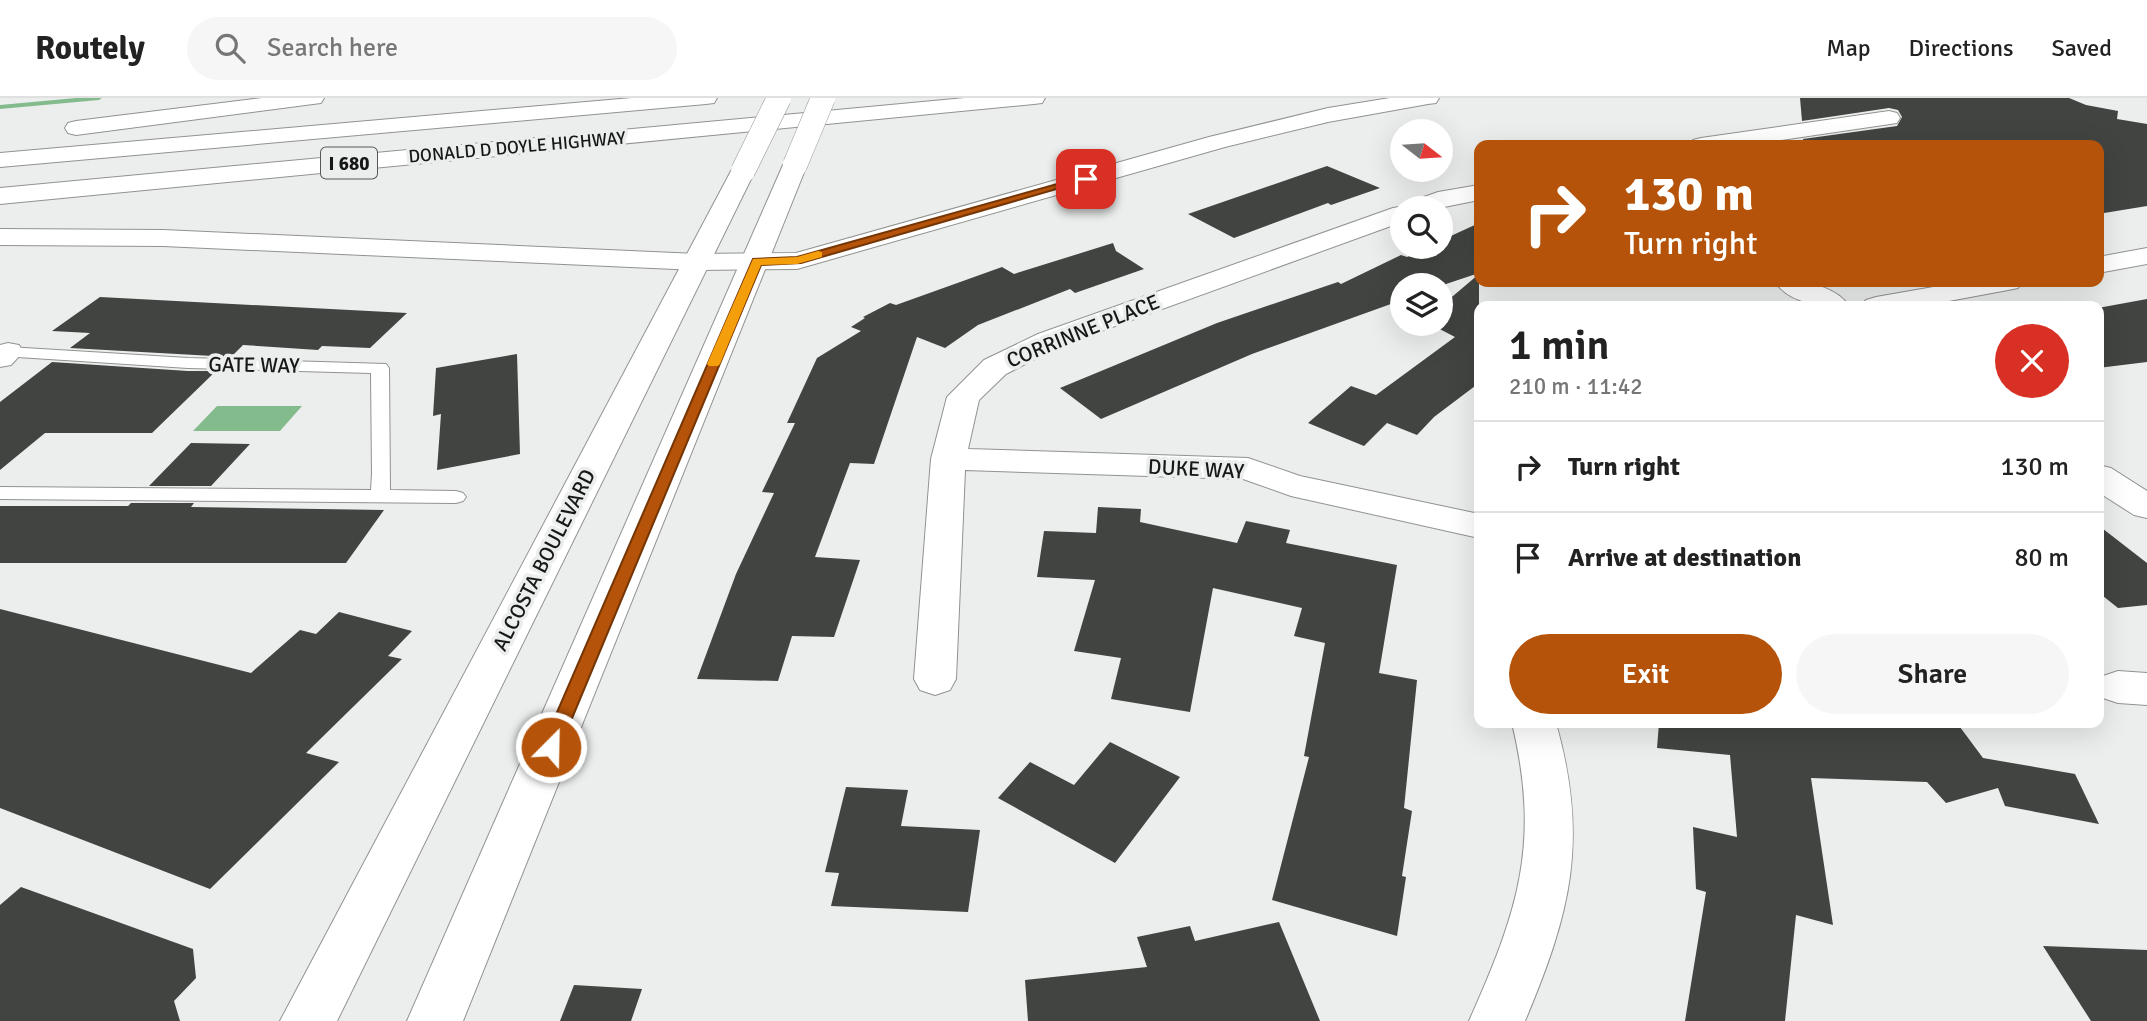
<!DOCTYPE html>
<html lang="en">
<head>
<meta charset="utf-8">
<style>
  :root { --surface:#fff; --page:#f6f6f6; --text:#222; --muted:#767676; --line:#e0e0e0; --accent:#b45309 }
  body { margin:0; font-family:Signika,sans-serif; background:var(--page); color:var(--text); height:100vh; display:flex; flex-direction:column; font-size:26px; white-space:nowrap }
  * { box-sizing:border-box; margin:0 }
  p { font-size:23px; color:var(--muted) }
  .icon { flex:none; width:38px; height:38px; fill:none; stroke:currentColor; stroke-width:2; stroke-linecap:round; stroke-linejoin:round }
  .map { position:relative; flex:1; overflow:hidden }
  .details { position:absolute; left:1474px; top:203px; width:630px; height:427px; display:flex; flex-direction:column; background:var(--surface); border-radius:14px; box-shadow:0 7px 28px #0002 }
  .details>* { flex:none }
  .guide { position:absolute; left:1474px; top:42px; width:630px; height:147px; border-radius:14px; box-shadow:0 7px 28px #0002; background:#b45309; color:#fff; overflow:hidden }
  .needle { width:46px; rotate:107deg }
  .controls { position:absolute; left:1390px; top:21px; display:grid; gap:14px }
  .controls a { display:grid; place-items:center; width:63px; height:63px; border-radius:50%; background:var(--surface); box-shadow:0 7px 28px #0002; font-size:35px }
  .pin { position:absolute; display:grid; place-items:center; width:60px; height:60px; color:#fff; margin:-30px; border-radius:14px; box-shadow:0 4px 10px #0006 }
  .me { position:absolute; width:77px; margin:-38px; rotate:23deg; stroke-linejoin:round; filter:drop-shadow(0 0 5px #0008) }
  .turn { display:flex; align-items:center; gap:24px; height:147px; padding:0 35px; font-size:32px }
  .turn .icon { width:91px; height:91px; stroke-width:2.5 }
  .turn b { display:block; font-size:49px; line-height:60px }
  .round { display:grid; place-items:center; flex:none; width:74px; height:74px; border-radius:37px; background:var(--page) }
  .summary { display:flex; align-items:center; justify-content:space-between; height:119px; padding:0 35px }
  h1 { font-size:42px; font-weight:600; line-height:52px }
  .cta { display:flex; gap:14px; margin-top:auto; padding:14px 35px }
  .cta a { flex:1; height:80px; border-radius:42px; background:var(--accent); color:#fff; font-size:28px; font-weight:600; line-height:80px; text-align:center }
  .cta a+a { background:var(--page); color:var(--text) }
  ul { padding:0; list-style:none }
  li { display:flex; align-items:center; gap:21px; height:91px; padding:0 35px; border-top:2px solid var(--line) }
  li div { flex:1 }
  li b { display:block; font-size:26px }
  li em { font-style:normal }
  header { display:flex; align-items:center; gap:42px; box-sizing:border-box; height:98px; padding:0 35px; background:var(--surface); border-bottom:2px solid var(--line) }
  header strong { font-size:33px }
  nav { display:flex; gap:38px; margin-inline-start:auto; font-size:24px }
  .search { width:490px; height:63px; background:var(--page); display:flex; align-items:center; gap:18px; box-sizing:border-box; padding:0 24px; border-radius:38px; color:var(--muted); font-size:26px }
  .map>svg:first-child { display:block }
  .water { fill:#84bb8c }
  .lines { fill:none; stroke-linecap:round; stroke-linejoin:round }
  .stream { fill:#84bb8c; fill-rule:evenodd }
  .building { fill:#414441 }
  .service-casing { stroke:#909390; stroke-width:2 }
  .minor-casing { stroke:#909390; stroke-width:2 }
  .tertiary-casing { stroke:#909390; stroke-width:2 }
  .secondary-casing { stroke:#909390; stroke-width:2 }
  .motorway-casing { stroke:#909390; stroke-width:2 }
  .service { fill:#fff; fill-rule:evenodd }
  .minor { fill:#fff; fill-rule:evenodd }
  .tertiary { fill:#fff; fill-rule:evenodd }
  .secondary { fill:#fff; fill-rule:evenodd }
  .motorway { fill:#fff; fill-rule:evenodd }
  .secondary-bridge-casing { stroke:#909390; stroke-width:25; stroke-linecap:butt }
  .secondary-bridge { stroke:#fff; stroke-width:24 }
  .route { fill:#b45309; stroke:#753606; stroke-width:2 }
  .slow { fill:#f59e0b }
  .labels { text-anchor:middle; stroke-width:7; stroke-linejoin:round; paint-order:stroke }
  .far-street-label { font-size:18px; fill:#161716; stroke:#ebeeec }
  .shield { fill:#ebeeec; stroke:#565856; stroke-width:2 }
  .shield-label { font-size:19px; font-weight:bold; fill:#161716 }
  .street-label { font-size:21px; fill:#161716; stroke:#ebeeec }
</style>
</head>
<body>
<header>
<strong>Routely</strong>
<div class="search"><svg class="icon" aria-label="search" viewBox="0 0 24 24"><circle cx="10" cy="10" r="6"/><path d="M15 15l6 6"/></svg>Search here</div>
<nav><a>Map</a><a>Directions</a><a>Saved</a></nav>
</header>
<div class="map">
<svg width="2147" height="923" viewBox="0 0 2147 923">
  <rect width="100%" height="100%" fill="#ebeeec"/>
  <!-- water -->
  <path class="water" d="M 217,308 L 302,308 L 280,333 L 193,333 Z"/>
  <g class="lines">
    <!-- stream -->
    <path class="stream" d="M 76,0 L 102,0 L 99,2 L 0,11 L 0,7 Z"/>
  </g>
  <!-- building -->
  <g class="building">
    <path d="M 1800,0 L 2069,0 L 2086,7 L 2118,13 L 2117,21 L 2147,26 L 2147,108 L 2098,116 L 2098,47 L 1804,47 L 1803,41 L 1897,28 L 1902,19 L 1898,12 L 1889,10 L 1802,23 Z"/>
    <path d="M 1327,68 L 1380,90 L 1331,107 L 1328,105 L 1234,140 L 1188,116 Z"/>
    <path d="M 1479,125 L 1479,175 L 1440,188 L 1402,187 L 1402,202 L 1252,256 L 1101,321 L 1060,290 L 1217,225 L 1338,184 L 1341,186 L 1401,157 L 1407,159 L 1429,149 L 1440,149 L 1440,143 Z"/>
    <path d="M 1113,145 L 1116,153 L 1144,171 L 1075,195 L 1070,191 L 978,227 L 945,250 L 917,239 L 874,366 L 850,365 L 815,459 L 860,462 L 834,539 L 792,538 L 778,583 L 697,581 L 736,476 L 774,395 L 762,394 L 795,325 L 787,325 L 817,260 L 861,233 L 851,229 L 865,220 L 863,219 L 890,205 L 896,207 L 1002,169 L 1014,176 Z"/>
    <path d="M 1479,176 L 1479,285 L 1434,319 L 1417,337 L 1387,325 L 1364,348 L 1308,325 L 1351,288 L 1376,297 L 1455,239 L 1430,226 L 1440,226 L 1440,209 Z"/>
    <path d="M 100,199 L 407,215 L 370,250 L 322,248 L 318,252 L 243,247 L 231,259 L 70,250 L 90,235 L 52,233 Z"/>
    <path d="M 2147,201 L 2147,264 L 2098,270 L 2098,210 Z"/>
    <path d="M 517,256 L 520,356 L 437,372 L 441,316 L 433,318 L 436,270 Z"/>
    <path d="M 52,264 L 188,273 L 216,273 L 152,335 L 45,335 L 0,372 L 0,304 Z"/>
    <path d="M 191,345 L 250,346 L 211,388 L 149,388 Z"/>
    <path d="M 131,405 L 194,405 L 191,409 L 384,412 L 346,465 L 0,465 L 0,408 L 128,408 Z"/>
    <path d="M 1098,409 L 1141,411 L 1140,424 L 1237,445 L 1246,423 L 1290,432 L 1286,445 L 1397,467 L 1379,575 L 1417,582 L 1404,710 L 1412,713 L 1402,778 L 1406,779 L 1397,838 L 1272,802 L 1309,659 L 1304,658 L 1325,545 L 1294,538 L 1302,510 L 1213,490 L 1190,614 L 1111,601 L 1121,560 L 1074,553 L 1095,482 L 1037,479 L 1044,433 L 1096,435 Z"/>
    <path d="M 2098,427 L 2147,465 L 2147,507 L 2118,510 L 2098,494 Z"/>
    <path d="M 0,511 L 251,575 L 300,532 L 316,536 L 339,514 L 412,533 L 388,558 L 402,561 L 306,655 L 339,664 L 210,791 L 0,710 Z"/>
    <path d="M 1659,625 L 1957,625 L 1983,660 L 2075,676 L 2099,726 L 2005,708 L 1998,690 L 1946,705 L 1927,684 L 1811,680 L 1833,827 L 1796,817 L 1785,923 L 1685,923 L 1706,794 L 1696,791 L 1693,729 L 1737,739 L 1730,657 L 1657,650 Z"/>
    <path d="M 1110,644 L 1180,679 L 1115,765 L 998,700 L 1030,664 L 1074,687 Z"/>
    <path d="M 846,689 L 908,692 L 901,728 L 980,732 L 968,814 L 831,808 L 839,775 L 825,774 Z"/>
    <path d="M 21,789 L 193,851 L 196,880 L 174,903 L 180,923 L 0,923 L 0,807 Z"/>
    <path d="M 1279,824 L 1320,923 L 1028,923 L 1025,882 L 1147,869 L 1137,839 L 1190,828 L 1195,843 Z"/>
    <path d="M 2043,848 L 2147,852 L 2147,923 L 2091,923 Z"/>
    <path d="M 574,887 L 642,891 L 631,923 L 560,923 Z"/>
  </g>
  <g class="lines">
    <defs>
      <path id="service" d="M 8,249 L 188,260 L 386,266 L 389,270 L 390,392 L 456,393 L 463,395 L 466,399 L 463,403 L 456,405 L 0,401 L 0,389 L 371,392 L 372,376 L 371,275 L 188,270 L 2,258 L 2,250 Z"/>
      <g id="minor">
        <path d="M 1889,13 L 1897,15 L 1900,20 L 1897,25 L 1747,47 L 1689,47 L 1693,42 L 1701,40 Z"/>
        <path d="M 1479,87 L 1479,102 L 1439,110 L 1402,110 L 1402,124 L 1060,248 L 1006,276 L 979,302 L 968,351 L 1248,360 L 1300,378 L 1479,416 L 1479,440 L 1291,398 L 1243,381 L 965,372 L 956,581 L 950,592 L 935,597 L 920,592 L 914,581 L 931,361 L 947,299 L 984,262 L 1038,236 L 1393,110 L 1405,108 L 1407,105 L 1438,94 Z"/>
        <path d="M 1775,184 C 1800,183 1833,185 1849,208 C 1823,209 1791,207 1775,184 Z"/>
        <path d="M 8,245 L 19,247 L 23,254 L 11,267 L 0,269 L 0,247 Z"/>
        <path d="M 2098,367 L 2111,370 L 2147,393 L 2147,420 L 2134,417 L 2098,394 Z"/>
        <path d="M 2118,573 L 2147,575 L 2147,607 L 2118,605 L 2103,600 L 2098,592 L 2103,578 Z"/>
      </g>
      <g id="tertiary">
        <path d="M 2147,150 L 2147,166 L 2098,175 L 2098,159 Z"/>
        <path d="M 1962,184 L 2022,184 L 2018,190 L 2008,192 L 1922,208 L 1861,208 L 1866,202 L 1876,199 Z"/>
        <path d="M 1512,625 L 1556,625 C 1589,742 1571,814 1525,923 L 1469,923 C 1518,813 1541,746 1512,625 Z"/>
      </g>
      <g id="secondary">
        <path d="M 795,60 L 803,62 L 807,67 L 463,923 L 407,923 L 783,67 L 787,62 Z"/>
        <path d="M 743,66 L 752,68 L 755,73 L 337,923 L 280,923 L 731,73 L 734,68 Z"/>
      </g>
      <g id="motorway">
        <path d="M 262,0 L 324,0 L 321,5 L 313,6 L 76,37 L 68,35 L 65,30 L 68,25 L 76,23 Z"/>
        <path d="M 632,0 L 717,0 L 714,5 L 706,6 L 0,69 L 0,55 Z"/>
        <path d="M 965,0 L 1045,0 L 1042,5 L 1034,6 L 0,106 L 0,90 Z"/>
        <path d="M 1390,0 L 1439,0 L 1436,5 L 1428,6 L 1328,24 L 1225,49 L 797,171 L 697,172 L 163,148 L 0,147 L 0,131 L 163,132 L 697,156 L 796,155 L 1209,39 L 1328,10 Z"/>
      </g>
    </defs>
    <!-- service casing -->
    <use href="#service" class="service-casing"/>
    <!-- minor casing -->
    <use href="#minor" class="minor-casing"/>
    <!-- tertiary casing -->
    <use href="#tertiary" class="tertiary-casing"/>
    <!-- secondary casing -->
    <use href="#secondary" class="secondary-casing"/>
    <!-- motorway casing -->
    <use href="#motorway" class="motorway-casing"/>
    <!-- service -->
    <use href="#service" class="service"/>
    <!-- minor -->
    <use href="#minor" class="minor"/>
    <!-- tertiary -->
    <use href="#tertiary" class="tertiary"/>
    <!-- secondary -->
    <use href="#secondary" class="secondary"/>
    <!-- motorway -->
    <use href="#motorway" class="motorway"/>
    <defs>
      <g id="secondary-bridge">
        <path d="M 795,67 L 823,0"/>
        <path d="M 743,73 L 779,0"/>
      </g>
    </defs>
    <!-- secondary-bridge casing -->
    <use href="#secondary-bridge" class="secondary-bridge-casing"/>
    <!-- secondary-bridge -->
    <use href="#secondary-bridge" class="secondary-bridge"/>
  </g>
  <!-- route -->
  <path class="route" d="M 1082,79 L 1091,81 L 801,165 L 761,167 L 560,649 L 558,654 L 551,656 L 544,654 L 542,649 L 753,161 L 797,159 Z"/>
  <!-- slow -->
  <path class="slow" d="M 818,153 L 822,154 L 822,159 L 797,166 L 761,167 L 720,266 L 718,268 L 709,268 L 707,266 L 753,161 L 797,159 Z"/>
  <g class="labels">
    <!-- far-street labels -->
    <g class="far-street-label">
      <text transform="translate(517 49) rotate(-5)" y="6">DONALD D DOYLE HIGHWAY</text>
    </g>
    <!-- shield labels -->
    <rect class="shield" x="321" y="49.5" width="56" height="31" rx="5"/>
    <g class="shield-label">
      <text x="349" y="72">I 680</text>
    </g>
    <!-- street labels -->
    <g class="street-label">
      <text transform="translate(1083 233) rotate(-22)" y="7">CORRINNE PLACE</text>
      <text transform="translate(254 267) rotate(1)" y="7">GATE WAY</text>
      <text transform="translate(1196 371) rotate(3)" y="7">DUKE WAY</text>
      <text transform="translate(544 462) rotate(-63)" y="7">ALCOSTA BOULEVARD</text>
    </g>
  </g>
</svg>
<div class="controls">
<a><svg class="needle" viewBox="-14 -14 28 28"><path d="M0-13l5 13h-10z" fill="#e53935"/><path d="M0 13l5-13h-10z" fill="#767676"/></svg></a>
<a><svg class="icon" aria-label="search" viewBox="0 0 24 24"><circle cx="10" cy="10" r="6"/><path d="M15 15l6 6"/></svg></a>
<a><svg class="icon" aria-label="layers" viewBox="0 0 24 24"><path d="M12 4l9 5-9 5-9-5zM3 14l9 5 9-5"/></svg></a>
</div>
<div class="pin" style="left:1086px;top:81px;background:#d93025"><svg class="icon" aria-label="arrive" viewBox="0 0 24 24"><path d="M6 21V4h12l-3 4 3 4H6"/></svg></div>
<svg class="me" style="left:551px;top:649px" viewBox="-20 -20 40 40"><circle r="17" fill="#b45309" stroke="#fff" stroke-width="3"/><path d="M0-11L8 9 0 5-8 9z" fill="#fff"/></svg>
<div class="guide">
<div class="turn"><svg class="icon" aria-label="right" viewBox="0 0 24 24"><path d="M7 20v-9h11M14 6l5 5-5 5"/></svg><div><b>130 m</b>Turn right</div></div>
</div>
<section class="details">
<div class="summary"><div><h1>1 min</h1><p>210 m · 11:42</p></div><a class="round" style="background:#d93025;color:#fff"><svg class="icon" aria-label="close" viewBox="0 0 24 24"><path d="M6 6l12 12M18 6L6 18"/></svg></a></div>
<ul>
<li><svg class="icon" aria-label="right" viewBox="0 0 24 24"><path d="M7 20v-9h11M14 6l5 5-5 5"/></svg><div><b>Turn right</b></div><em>130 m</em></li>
<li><svg class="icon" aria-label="arrive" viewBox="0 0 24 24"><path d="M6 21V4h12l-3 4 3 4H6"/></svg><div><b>Arrive at destination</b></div><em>80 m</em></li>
</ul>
<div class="cta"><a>Exit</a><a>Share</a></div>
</section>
</div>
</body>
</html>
